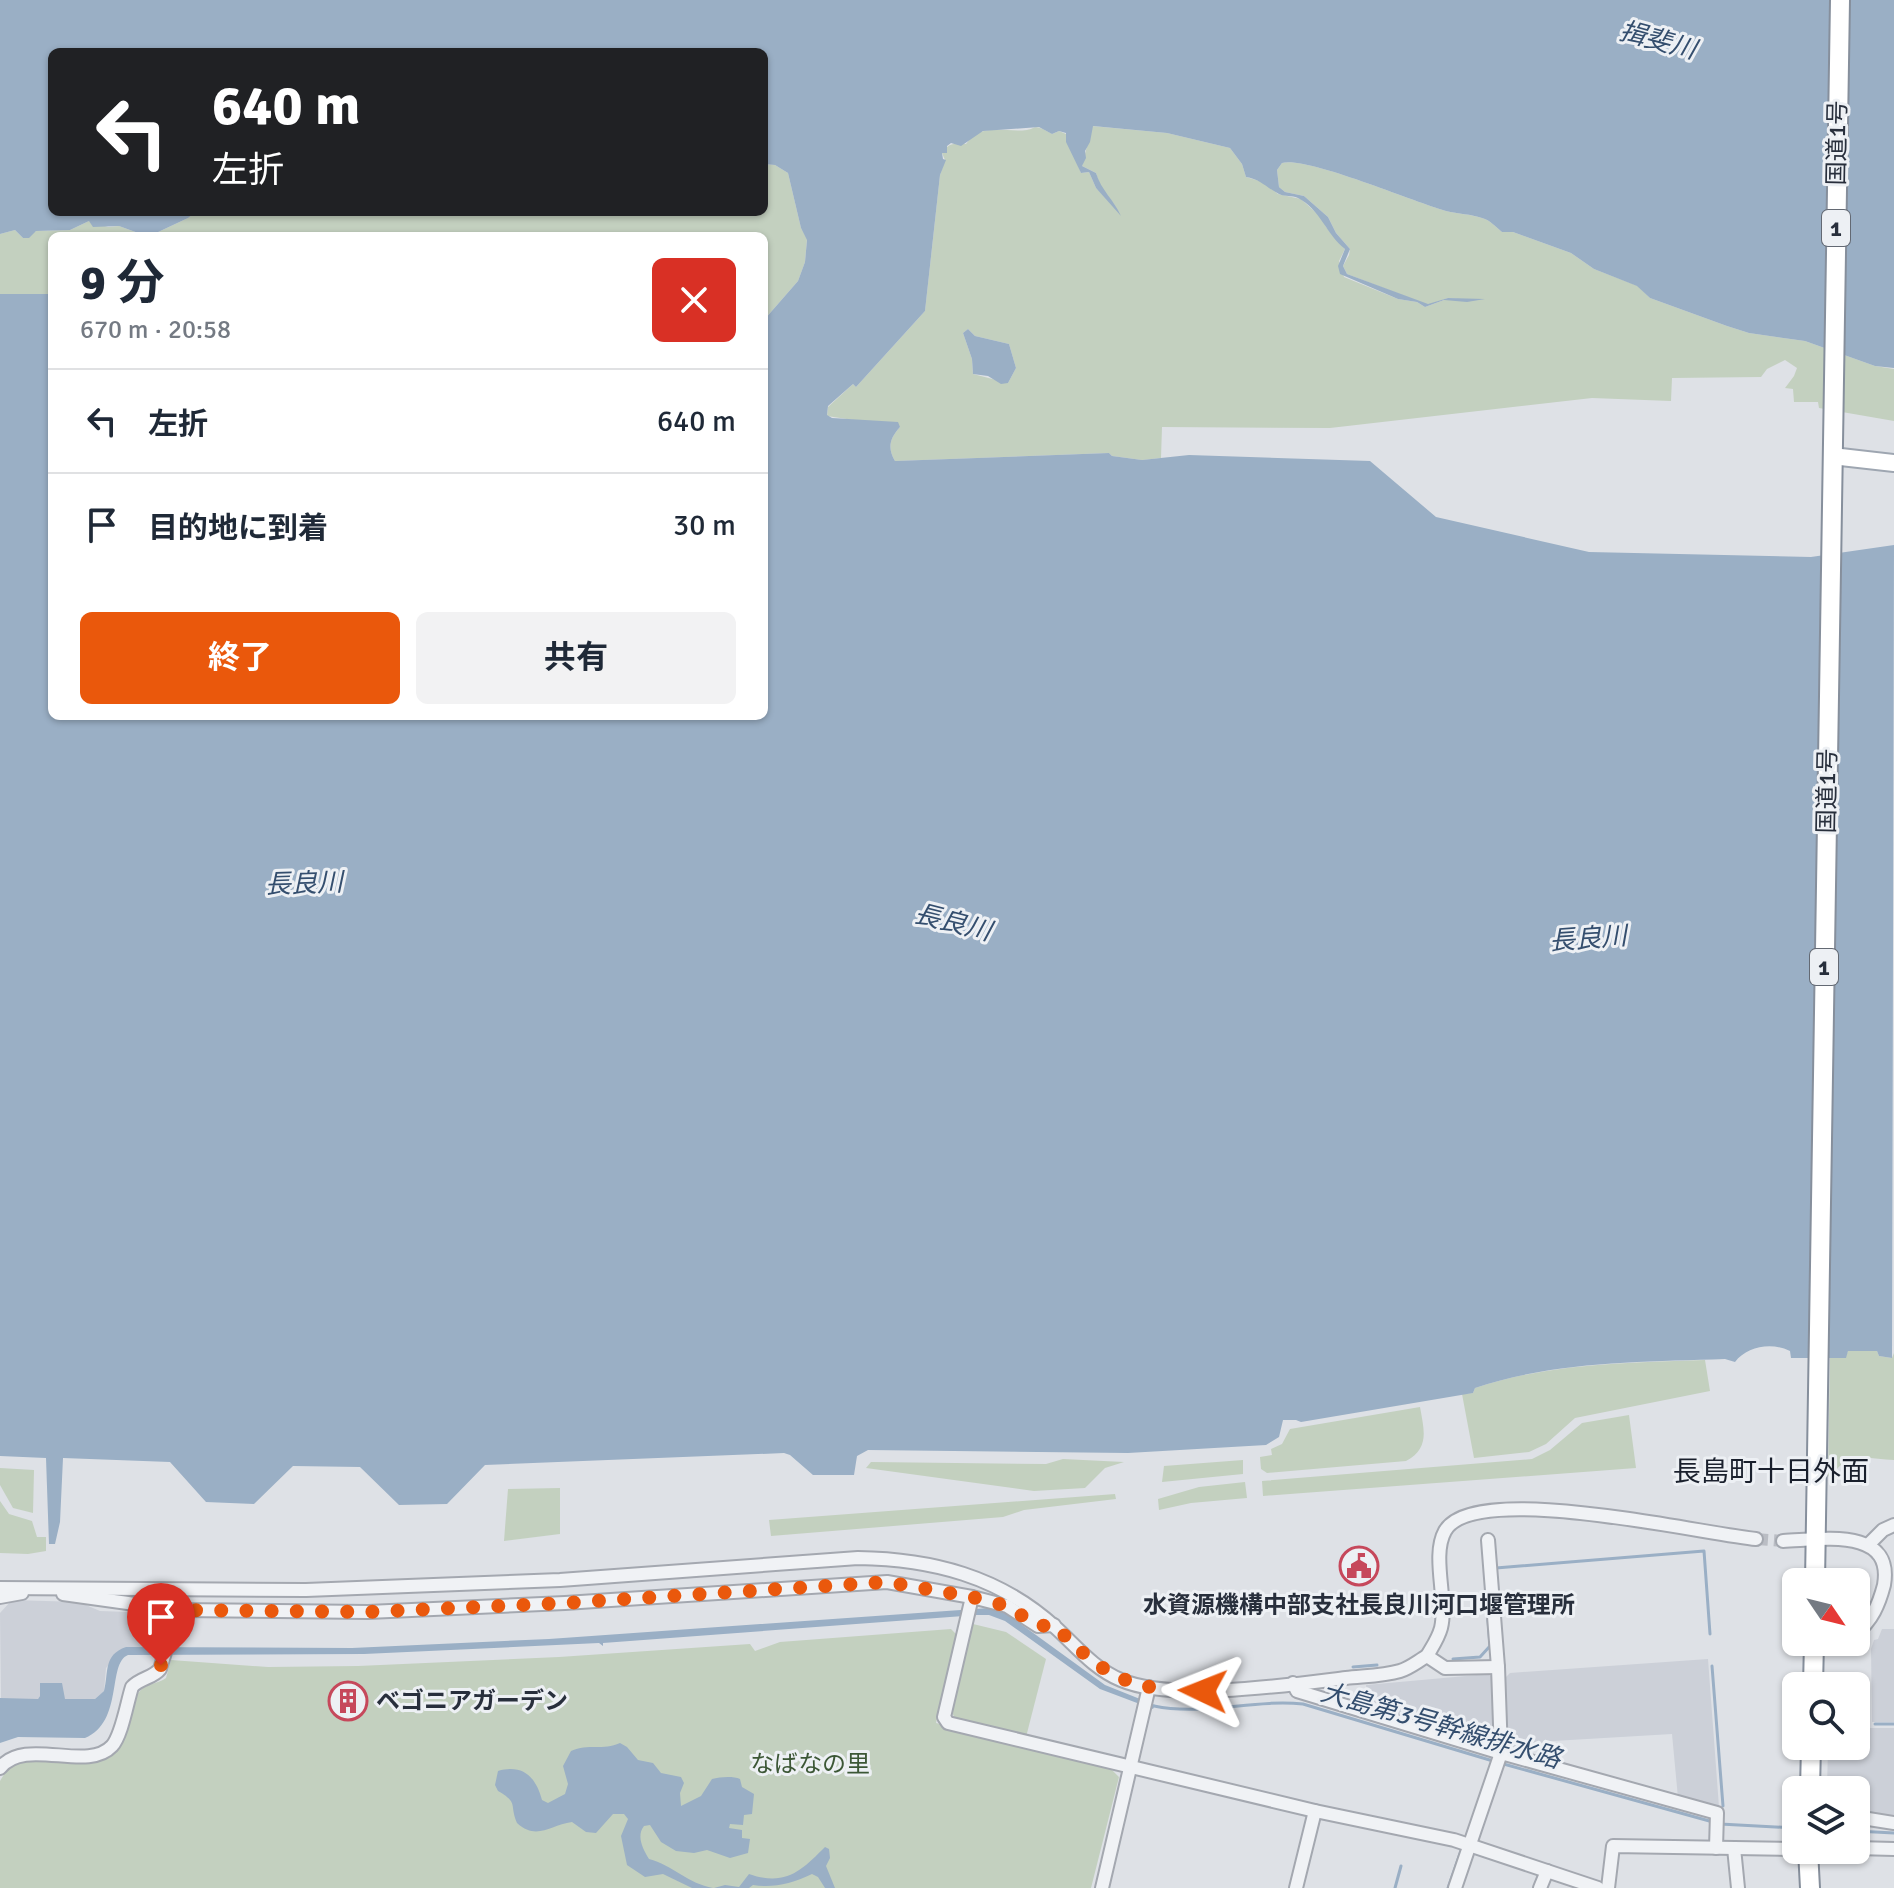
<!DOCTYPE html>
<html lang="ja">
<head>
<meta charset="utf-8">
<style>
  :root { --surface:#fff; --page:#f2f2f3; --text:#1f2937; --muted:#747a83; --line:#e0e1e3; --accent:#ea580c }
  body { margin:0; font-family:Signika,"Noto Sans JP",sans-serif; background:var(--page); color:var(--text); height:100vh; display:flex; flex-direction:column; font-size:30px; white-space:nowrap }
  * { box-sizing:border-box; margin:0 }
  p { font-size:26px; color:var(--muted) }
  .icon { flex:none; width:44px; height:44px; fill:none; stroke:currentColor; stroke-width:2; stroke-linecap:round; stroke-linejoin:round }
  .map { position:relative; flex:1; overflow:hidden }
  .side { position:absolute; left:48px; top:232px; width:720px; height:488px; display:flex; flex-direction:column; background:var(--surface); border-radius:12px; box-shadow:0 2px 6px #0004 }
  .side>* { flex:none }
  .hud { position:absolute; left:48px; top:48px; width:720px; height:168px; border-radius:12px; box-shadow:0 2px 6px #0004; background:#202124; color:#fff; overflow:hidden }
  .needle { width:52px; rotate:125deg }
  .controls { position:absolute; left:1782px; top:1568px; display:grid; gap:16px }
  .controls a { display:grid; place-items:center; width:88px; height:88px; border-radius:12px; background:var(--surface); box-shadow:0 2px 6px #0004; font-size:40px }
  .pin { position:absolute; display:grid; place-items:center; width:68px; height:68px; color:#fff; margin:-82px -34px; border-radius:50% 50% 50% 0; rotate:-45deg; box-shadow:0 0 8px #0007 }
  .pin .icon { rotate:45deg }
  .me { position:absolute; width:88px; margin:-44px; rotate:272deg; stroke-linejoin:round; filter:drop-shadow(0 0 6px #0008) }
  .turn { display:flex; align-items:center; gap:28px; height:168px; padding:0 32px; font-size:36px }
  .turn .icon { width:104px; height:104px; stroke-width:2.5 }
  .turn b { display:block; font-size:56px; line-height:68px }
  .round { display:grid; place-items:center; flex:none; width:84px; height:84px; border-radius:12px; background:var(--page) }
  .headline { display:flex; align-items:center; justify-content:space-between; height:136px; padding:0 32px }
  h1 { font-size:48px; font-weight:700; line-height:60px }
  .primary-button { display:flex; gap:16px; margin-top:auto; padding:16px 32px }
  .primary-button a { flex:1; height:92px; border-radius:12px; background:var(--accent); color:#fff; font-size:32px; font-weight:700; line-height:92px; text-align:center }
  .primary-button a+a { background:var(--page); color:var(--text) }
  ul { padding:0; list-style:none }
  li { display:flex; align-items:center; gap:24px; height:104px; padding:0 32px; border-top:2px solid var(--line) }
  li div { flex:1 }
  li b { display:block; font-size:30px }
  li em { font-style:normal }
  .map>svg:first-child { display:block }
  .built { fill:#ccd0d8 }
  .green { fill:#c3d0bf; fill-rule:evenodd }
  .water { fill:#9aafc5 }
  .lines { fill:none; stroke-linecap:round; stroke-linejoin:round }
  .stream { stroke:#9aafc5; stroke-width:3 }
  .minor-tunnel { stroke:#babdc4; stroke-width:12; stroke-dasharray:12 6; stroke-linecap:butt }
  .minor-casing { stroke:#a4a8b0; stroke-width:16 }
  .major-casing { stroke:#9ea6b1; stroke-width:20 }
  .highway-casing { stroke:#868f9c; stroke-width:22 }
  .minor { stroke:#f0f2f5; stroke-width:12 }
  .major { stroke:#fff; stroke-width:16 }
  .highway { stroke:#fff; stroke-width:18 }
  .route { stroke:#ea580c; stroke-width:14; stroke-dasharray:0 25.2 }
  .labels { text-anchor:middle; stroke-width:6; stroke-linejoin:round; paint-order:stroke }
  .shield { fill:#edf0f4; stroke:#636973; stroke-width:2 }
  .shield-label { font-size:22px; font-weight:bold; fill:#282f3c }
  .street-label { font-size:24px; fill:#282f3c; stroke:#edf0f4 }
  .poi-label { font-size:24px; font-weight:bold; fill:#282f3c; stroke:#edf0f4 }
  .park-label { font-size:24px; fill:#3c5736; stroke:#edf0f4 }
  .water-label { font-size:26px; font-style:italic; fill:#344e6e; stroke:#edf0f4 }
  .quarter-label { font-size:28px; fill:#1a202d; stroke:#edf0f4 }
</style>
</head>
<body>
<div class="map">
<svg width="1894" height="1888" viewBox="0 0 1894 1888">
  <rect width="100%" height="100%" fill="#dee1e6"/>
  <!-- built -->
  <g class="built">
    <path d="M 12,1600 L 79,1602 L 100,1611 L 156,1613 L 163,1618 L 167,1626 L 163,1647 L 126,1647 L 106,1668 L 104,1691 L 95,1699 L 65,1699 L 62,1698 L 62,1683 L 41,1683 L 40,1696 L 38,1699 L 1,1699 L 0,1613 Z"/>
    <path d="M 1882,1629 L 1894,1629 L 1894,1722 L 1872,1722 L 1871,1649 L 1874,1640 L 1878,1639 Z"/>
    <path d="M 1708,1659 L 1719,1807 L 1678,1798 L 1672,1734 L 1553,1741 L 1510,1751 L 1508,1749 L 1502,1681 L 1510,1673 Z"/>
    <path d="M 1488,1674 L 1492,1677 L 1497,1744 L 1491,1746 L 1369,1709 L 1366,1685 Z"/>
    <path d="M 1856,1721 L 1869,1721 L 1870,1728 L 1894,1728 L 1894,1818 L 1856,1813 L 1856,1790 L 1827,1790 L 1828,1746 L 1856,1746 Z"/>
  </g>
  <!-- green -->
  <g class="green">
    <path d="M 1092,126 L 1167,133 L 1230,148 L 1242,164 L 1246,177 L 1263,182 L 1278,194 L 1301,199 L 1323,219 L 1326,227 L 1345,249 L 1339,261 L 1344,277 L 1398,299 L 1417,302 L 1425,307 L 1444,300 L 1469,300 L 1448,298 L 1428,305 L 1347,274 L 1343,266 L 1349,255 L 1350,249 L 1336,233 L 1328,217 L 1304,196 L 1285,192 L 1279,187 L 1277,170 L 1282,163 C 1306,156 1414,202 1446,211 C 1458,214 1470,214 1482,218 C 1490,220 1496,227 1502,232 L 1513,232 L 1571,253 L 1594,269 L 1638,286 L 1650,298 L 1727,326 L 1749,333 L 1805,341 L 1875,366 L 1894,369 L 1894,421 L 1819,408 L 1818,402 L 1794,402 L 1793,389 L 1785,388 L 1794,376 L 1797,368 L 1785,360 L 1767,369 L 1761,377 L 1672,378 L 1671,401 L 1592,398 L 1330,428 L 1162,427 L 1161,458 L 1142,460 L 1112,456 L 1109,453 L 895,461 C 887,448 890,438 900,427 L 827,416 L 828,407 L 853,384 L 856,387 L 925,311 L 940,175 L 945,160 L 942,153 C 949,143 954,143 966,144 C 981,122 1005,133 1027,130 C 1034,129 1033,126 1040,128 C 1044,129 1048,132 1052,134 L 1059,131 L 1066,134 L 1081,173 L 1089,172 L 1096,188 L 1116,207 L 1100,186 L 1096,173 L 1082,166 ZM 968,329 L 975,336 L 1009,344 L 1016,368 L 1008,383 L 973,374 L 972,359 L 963,333 Z"/>
    <path d="M 764,164 L 775,165 L 788,173 L 801,228 L 807,239 L 805,262 L 798,281 L 764,320 L 764,236 L 52,236 L 52,294 L 0,294 L 0,234 L 15,230 L 23,238 L 36,231 L 70,230 L 89,221 L 108,227 L 119,226 L 141,234 L 156,233 L 188,218 L 196,212 L 329,214 L 337,212 L 543,212 L 549,216 L 568,212 L 764,212 Z"/>
    <path d="M 1848,1351 L 1877,1351 L 1879,1356 L 1892,1358 L 1894,1353 L 1894,1460 C 1867,1459 1846,1450 1831,1478 L 1828,1476 L 1830,1357 L 1845,1358 Z"/>
    <path d="M 1705,1360 L 1710,1391 L 1575,1418 L 1546,1444 L 1529,1452 L 1474,1458 L 1462,1394 L 1473,1393 L 1475,1388 C 1549,1363 1628,1363 1705,1360 Z"/>
    <path d="M 1420,1407 C 1424,1430 1430,1448 1406,1461 L 1267,1473 L 1261,1469 L 1260,1457 L 1272,1455 L 1271,1449 L 1282,1444 L 1290,1429 Z"/>
    <path d="M 1629,1415 L 1636,1468 L 1263,1496 L 1262,1481 L 1532,1459 L 1550,1450 L 1582,1423 Z"/>
    <path d="M 1063,1459 L 1124,1462 L 1105,1468 L 1085,1488 L 1034,1491 L 866,1468 L 871,1462 L 1046,1464 Z"/>
    <path d="M 1243,1460 L 1243,1474 L 1162,1482 L 1164,1466 Z"/>
    <path d="M 0,1468 L 34,1470 L 33,1513 L 13,1508 L 0,1485 Z"/>
    <path d="M 1245,1482 L 1247,1498 L 1191,1503 L 1159,1510 L 1158,1499 L 1199,1487 Z"/>
    <path d="M 560,1488 L 560,1534 L 504,1541 L 508,1489 Z"/>
    <path d="M 1115,1494 L 1116,1499 L 1024,1510 L 1003,1517 L 771,1536 L 769,1520 Z"/>
    <path d="M 0,1501 L 9,1514 L 32,1521 L 37,1537 L 46,1537 L 46,1551 L 28,1554 L 0,1553 Z"/>
    <path d="M 973,1624 L 1006,1632 L 1046,1659 L 1026,1737 L 956,1720 L 951,1711 Z"/>
    <path d="M 951,1629 L 957,1635 L 936,1723 L 1106,1764 L 1119,1777 L 1091,1888 L 0,1888 L 0,1781 C 4,1774 9,1766 16,1762 C 34,1755 82,1769 102,1760 C 133,1746 122,1713 139,1692 C 146,1683 158,1684 166,1678 L 171,1660 L 268,1667 L 358,1666 L 559,1657 L 750,1644 L 755,1651 L 780,1642 Z"/>
  </g>
  <!-- water -->
  <g class="water">
    <path d="M 0,0 L 1894,0 L 1894,368 L 1875,366 L 1805,341 L 1749,333 L 1727,326 L 1650,298 L 1637,286 L 1594,269 L 1571,253 L 1513,232 L 1502,232 C 1496,227 1490,220 1482,218 C 1471,214 1458,214 1446,211 C 1414,202 1306,156 1282,163 L 1277,170 L 1279,187 L 1285,192 L 1304,196 L 1328,217 L 1336,233 L 1350,249 L 1343,266 L 1347,274 L 1428,304 L 1448,298 L 1485,299 L 1467,302 L 1444,300 L 1425,307 L 1417,302 L 1398,299 L 1340,274 L 1338,266 L 1345,249 C 1326,234 1320,209 1298,198 C 1291,195 1286,197 1279,194 C 1267,188 1260,179 1246,177 L 1242,164 L 1230,148 L 1167,133 L 1093,126 L 1090,142 L 1085,151 L 1086,158 L 1082,166 L 1096,173 C 1101,190 1114,200 1121,216 L 1096,188 L 1089,172 L 1081,173 L 1066,142 L 1066,133 L 1059,131 L 1052,134 L 1039,127 L 983,131 L 961,146 L 951,143 L 947,146 L 947,153 L 942,153 L 943,159 L 946,160 L 940,175 L 925,311 L 856,387 L 853,384 L 828,406 L 827,415 L 832,418 L 898,422 L 900,427 C 890,438 887,448 895,461 L 1109,453 L 1112,456 L 1142,460 L 1189,455 L 1370,461 L 1436,517 L 1589,552 L 1811,557 L 1894,545 L 1892,1358 L 1879,1356 L 1877,1351 L 1848,1351 L 1846,1358 L 1791,1358 L 1790,1351 C 1772,1342 1747,1346 1735,1362 L 1725,1359 C 1642,1362 1555,1361 1475,1388 L 1473,1393 L 1301,1422 L 1296,1420 L 1283,1420 L 1279,1437 L 1266,1445 L 1128,1453 L 868,1450 L 857,1456 L 854,1475 L 813,1475 L 790,1455 L 784,1453 L 485,1465 L 447,1504 L 399,1505 L 360,1467 L 293,1466 L 254,1504 L 206,1502 L 170,1462 L 63,1458 L 60,1522 L 55,1544 L 49,1544 L 46,1458 L 0,1456 L 0,294 L 52,294 L 52,716 L 764,716 L 764,381 L 767,378 L 764,374 C 768,365 764,334 764,320 L 798,281 L 805,262 L 807,240 L 801,228 L 788,173 L 775,165 L 764,164 L 764,52 L 52,52 L 52,212 L 196,212 L 188,218 L 156,233 L 141,234 L 119,226 L 93,227 L 89,221 L 70,230 L 36,231 L 29,238 L 23,238 L 15,230 L 0,234 Z"/>
    <path d="M 968,329 L 975,336 L 1009,344 L 1016,368 L 1008,383 L 1001,384 L 988,376 L 973,374 L 972,359 L 963,333 Z"/>
    <path d="M 989,1608 L 1007,1614 L 1105,1685 L 1155,1705 L 1153,1709 L 1100,1689 L 1005,1621 L 989,1615 L 977,1615 L 603,1643 L 603,1646 L 599,1643 L 364,1654 L 128,1655 C 107,1663 124,1722 85,1738 L 18,1737 L 0,1743 L 0,1698 L 38,1699 L 40,1696 L 40,1683 L 62,1683 L 65,1699 L 95,1699 L 104,1691 C 109,1672 103,1655 126,1647 L 352,1648 L 549,1639 Z"/>
    <path d="M 620,1743 L 627,1747 L 638,1760 L 653,1763 L 661,1773 L 681,1777 L 684,1783 L 680,1793 L 681,1806 L 701,1796 L 712,1779 C 720,1777 733,1776 740,1779 L 742,1787 L 754,1794 L 752,1814 L 744,1815 L 743,1825 L 730,1824 L 729,1828 L 742,1830 L 742,1838 L 750,1839 L 748,1853 L 730,1858 L 707,1850 L 694,1853 L 676,1851 L 661,1842 L 650,1825 L 644,1826 C 636,1836 643,1849 649,1859 C 672,1865 689,1884 713,1888 L 692,1888 L 663,1874 L 645,1877 L 627,1865 L 621,1836 L 628,1819 L 624,1814 L 613,1814 L 596,1833 L 586,1832 L 572,1822 C 550,1825 537,1841 517,1823 C 509,1804 519,1803 498,1791 L 495,1785 L 498,1771 C 523,1764 536,1777 542,1800 L 548,1803 L 565,1794 L 568,1784 L 563,1766 L 571,1751 C 588,1743 603,1751 620,1743 Z"/>
    <path d="M 825,1847 L 829,1849 L 830,1858 L 826,1866 L 835,1888 L 825,1888 L 818,1877 L 812,1874 C 791,1884 773,1888 753,1885 L 749,1888 L 714,1888 L 725,1885 L 739,1887 L 749,1874 C 786,1887 802,1870 825,1847 Z"/>
  </g>
  <g class="lines">
    <!-- stream -->
    <g class="stream">
      <path d="M 1496,1568 L 1704,1551 L 1710,1634"/>
      <path d="M 1453,1659 L 1480,1657 L 1490,1646 L 1488,1620"/>
      <path d="M 1712,1666 L 1723,1806"/>
      <path d="M 1353,1667 L 1377,1665"/>
      <path d="M 1154,1706 C 1203,1716 1253,1699 1303,1704 L 1493,1761"/>
      <path d="M 1875,1724 L 1894,1724"/>
      <path d="M 1500,1763 L 1713,1822"/>
      <path d="M 1720,1824 L 1796,1828"/>
      <path d="M 1856,1831 L 1894,1833"/>
      <path d="M 1395,1888 L 1401,1866"/>
      <path d="M 1448,1888 L 1462,1848"/>
    </g>
    <!-- minor-tunnel -->
    <path class="minor-tunnel" d="M 1756,1539 L 1783,1541"/>
    <defs>
      <g id="minor">
        <path d="M 1783,1541 C 1820,1540 1894,1526 1884,1585 C 1879,1604 1872,1621 1856,1633"/>
        <path d="M 1869,1544 L 1883,1530 L 1894,1525"/>
        <path d="M 0,1588 L 306,1590 L 560,1580 L 858,1558 C 931,1559 999,1576 1055,1627 C 1076,1646 1094,1669 1121,1680 C 1172,1702 1289,1685 1346,1678 C 1363,1676 1383,1676 1400,1671 C 1410,1668 1418,1661 1427,1656 L 1445,1668 L 1498,1667"/>
        <path d="M 63,1594 L 178,1610 L 368,1612 L 565,1603 L 887,1582 L 972,1597 L 1007,1606 L 1038,1626 L 1054,1625"/>
        <path d="M 0,1597 L 22,1593"/>
        <path d="M 972,1597 L 944,1717 L 948,1723 L 1315,1811 L 1454,1840 L 1598,1888"/>
        <path d="M 1427,1656 C 1432,1647 1438,1639 1441,1628 C 1448,1600 1431,1556 1445,1531 C 1474,1480 1702,1534 1756,1539"/>
        <path d="M 1293,1683 L 1297,1691 L 1501,1753 L 1717,1813 L 1716,1848"/>
        <path d="M 0,1768 C 25,1736 87,1773 112,1746 C 122,1735 127,1702 132,1687 C 140,1678 153,1678 160,1669 L 178,1610"/>
        <path d="M 1856,1817 L 1894,1823"/>
        <path d="M 1734,1848 L 1738,1888"/>
        <path d="M 1856,1848 L 1894,1849"/>
        <path d="M 1102,1888 L 1149,1687"/>
        <path d="M 1296,1888 L 1315,1811"/>
        <path d="M 1455,1888 L 1501,1753 L 1498,1667 L 1488,1540"/>
        <path d="M 1540,1888 L 1547,1871"/>
        <path d="M 1608,1888 L 1613,1846 L 1796,1849"/>
      </g>
      <path id="major" d="M 1832,456 L 1894,463"/>
      <g id="highway">
        <path d="M 1815,1582 L 1840,0"/>
        <path d="M 1813,1686 L 1814,1642"/>
        <path d="M 1810,1790 L 1811,1746"/>
        <path d="M 1808,1850 L 1810,1888"/>
      </g>
    </defs>
    <!-- minor casing -->
    <use href="#minor" class="minor-casing"/>
    <!-- major casing -->
    <use href="#major" class="major-casing"/>
    <!-- highway casing -->
    <use href="#highway" class="highway-casing"/>
    <!-- minor -->
    <use href="#minor" class="minor"/>
    <!-- major -->
    <use href="#major" class="major"/>
    <!-- highway -->
    <use href="#highway" class="highway"/>
  </g>
  <g class="lines">
    <!-- route -->
    <path class="route" d="M 161,1665 L 178,1610 L 368,1612 L 565,1603 L 887,1582 L 972,1597 L 1007,1606 L 1038,1626 L 1054,1625 C 1105,1677 1129,1691 1203,1691"/>
  </g>
  <!-- icons -->
  <defs>
    <symbol id="civic-ring" viewBox="-11 -11 22 22"><circle r="9.5" fill="#edf0f4" stroke="#c6485b" stroke-width="1.5"/><path d="M-.6-6.5H3V-4.5H.6V-3L4-1V1h2V6H-6V1h2V-1L-.6-3ZM-1.2 2.5V6h2.4V2.5Z" fill="#c6485b"/></symbol>
    <symbol id="building-ring" viewBox="-11 -11 22 22"><circle r="9.5" fill="#edf0f4" stroke="#c6485b" stroke-width="1.5"/><path d="M-4-6H4V6H1V3H-1V6H-4ZM-2.5-4.3h1.7v1.8h-1.7ZM.8-4.3h1.7v1.8H.8ZM-2.5-1h1.7V.8h-1.7ZM.8-1h1.7V.8H.8Z" fill="#c6485b"/></symbol>
  </defs>
  <g fill-rule="evenodd">
    <use href="#civic-ring" x="1337" y="1544" width="44" height="44"/>
    <use href="#building-ring" x="326" y="1679" width="44" height="44"/>
  </g>
  <g class="labels">
    <!-- shield labels -->
    <g class="shield">
      <rect x="1822" y="210" width="28" height="36" rx="6"/>
      <rect x="1810" y="949" width="28" height="36" rx="6"/>
    </g>
    <g class="shield-label">
      <text x="1836" y="236">1</text>
      <text x="1824" y="975">1</text>
    </g>
    <!-- street labels -->
    <g class="street-label">
      <text transform="translate(1837 143) rotate(-89)" y="8">国道1号</text>
      <text transform="translate(1827 791) rotate(-89)" y="8">国道1号</text>
    </g>
    <!-- poi labels -->
    <g class="poi-label">
      <text x="1359" y="1613">水資源機構中部支社長良川河口堰管理所</text>
      <text x="376" y="1709" text-anchor="start">ベゴニアガーデン</text>
    </g>
    <!-- park labels -->
    <g class="park-label">
      <text x="810" y="1772">なばなの里</text>
    </g>
    <!-- water labels -->
    <g class="water-label">
      <text transform="translate(1658 40) rotate(15)" y="9">揖斐川</text>
      <text transform="translate(304 883) rotate(-2)" y="9">長良川</text>
      <text transform="translate(953 922) rotate(14)" y="9">長良川</text>
      <text transform="translate(1588 938) rotate(-4)" y="9">長良川</text>
      <text transform="translate(1441 1725) rotate(16)" y="9">大島第3号幹線排水路</text>
    </g>
    <!-- quarter labels -->
    <g class="quarter-label">
      <text x="1771" y="1481">長島町十日外面</text>
    </g>
  </g>
</svg>
<div class="controls">
<a><svg class="needle" viewBox="-14 -14 28 28"><path d="M0-13l5 13h-10z" fill="#e53935"/><path d="M0 13l5-13h-10z" fill="#747a83"/></svg></a>
<a><svg class="icon" aria-label="search" viewBox="0 0 24 24"><circle cx="10" cy="10" r="6"/><path d="M15 15l6 6"/></svg></a>
<a><svg class="icon" aria-label="layers" viewBox="0 0 24 24"><path d="M12 4l9 5-9 5-9-5zM3 14l9 5 9-5"/></svg></a>
</div>
<div class="pin" style="left:161px;top:1665px;background:#d93025"><svg class="icon" aria-label="arrive" viewBox="0 0 24 24"><path d="M6 21V4h12l-3 4 3 4H6"/></svg></div>
<svg class="me" style="left:1203px;top:1691px" viewBox="-20 -20 40 40"><path d="M0-17L14 15 0 8-14 15z" fill="#ea580c" stroke="#fff" stroke-width="4"/></svg>
<div class="hud">
<div class="turn"><svg class="icon" aria-label="left" viewBox="0 0 24 24"><path d="M17 20v-9H6M10 6l-5 5 5 5"/></svg><div><b>640 m</b>左折</div></div>
</div>
<section class="side">
<div class="headline"><div><h1>9 分</h1><p>670 m · 20:58</p></div><a class="round" style="background:#d93025;color:#fff"><svg class="icon" aria-label="close" viewBox="0 0 24 24"><path d="M6 6l12 12M18 6L6 18"/></svg></a></div>
<ul>
<li><svg class="icon" aria-label="left" viewBox="0 0 24 24"><path d="M17 20v-9H6M10 6l-5 5 5 5"/></svg><div><b>左折</b></div><em>640 m</em></li>
<li><svg class="icon" aria-label="arrive" viewBox="0 0 24 24"><path d="M6 21V4h12l-3 4 3 4H6"/></svg><div><b>目的地に到着</b></div><em>30 m</em></li>
</ul>
<div class="primary-button"><a>終了</a><a>共有</a></div>
</section>
</div>
</body>
</html>
